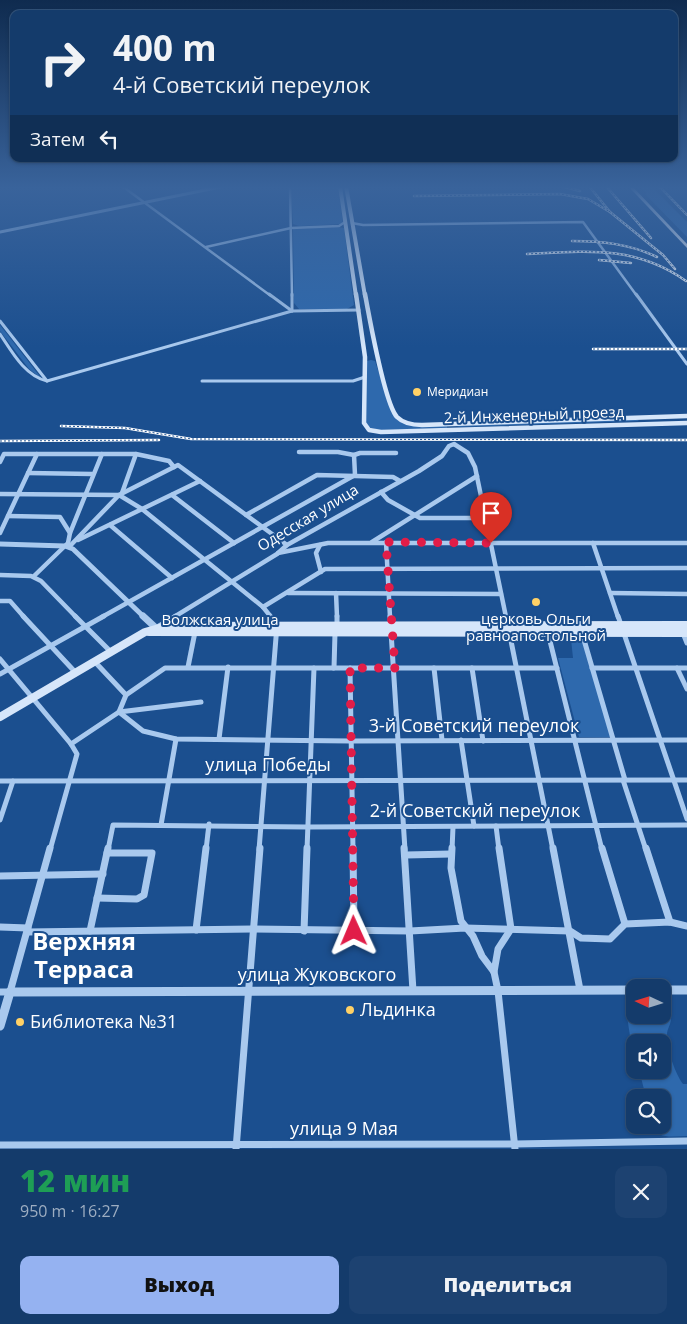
<!DOCTYPE html>
<html lang="ru">
<head>
<meta charset="utf-8">
<style>
  :root { --surface:#143b6b; --page:#1d4271; --text:#f1f3f6; --muted:#9dadc1; --line:#33557e; --accent:#95b2f1 }
  body { margin:0; font-family:"Open Sans",sans-serif; background:var(--page); color:var(--text); height:100vh; display:flex; flex-direction:column; font-size:19px; white-space:nowrap }
  * { box-sizing:border-box; margin:0 }
  p { font-size:16px; color:var(--muted) }
  .icon { flex:none; width:28px; height:28px; fill:none; stroke:currentColor; stroke-width:2; stroke-linecap:round; stroke-linejoin:round }
  .map { position:relative; height:1149px; overflow:hidden }
  .details { display:flex; flex-direction:column; background:var(--surface); flex:1 }
  .details>* { flex:none }
  .top-card { position:absolute; left:10px; top:10px; width:668px; height:152px; border-radius:10px; box-shadow:0 1px 4px #0004,0 0 0 1px var(--line); background:#143b6b; color:var(--text); overflow:hidden }
  .needle { width:32px; rotate:274deg }
  .buttons { position:absolute; left:626px; top:979px; display:grid; gap:10px }
  .buttons a { display:grid; place-items:center; width:45px; height:45px; border-radius:10px; background:var(--surface); box-shadow:0 1px 4px #0004,0 0 0 1px var(--line); font-size:25px }
  .pin { position:absolute; display:grid; place-items:center; width:42px; height:42px; color:#fff; margin:-51px -21px; border-radius:50% 50% 50% 0; rotate:-45deg; box-shadow:0 0 5px #0007 }
  .pin .icon { rotate:45deg }
  .me { position:absolute; width:55px; margin:-28px; rotate:359deg; stroke-linejoin:round; filter:drop-shadow(0 0 4px #0008) }
  .turn { display:flex; align-items:center; gap:18px; height:105px; padding:0 20px; font-size:22px }
  .turn .icon { width:65px; height:65px; stroke-width:2.5 }
  .turn b { display:block; font-size:35px; line-height:42px }
  .then { display:flex; align-items:center; height:48px; padding:0 20px; background:#0003; gap:10px; font-size:19px }
  .round { display:grid; place-items:center; flex:none; width:52px; height:52px; border-radius:10px; background:var(--page) }
  .overview { display:flex; align-items:center; justify-content:space-between; height:85px; padding:0 20px }
  h1 { font-size:30px; font-weight:800; line-height:38px; color:#1e9e55 }
  .primary-button { display:flex; gap:10px; margin-top:auto; padding:10px 20px }
  .primary-button a { flex:1; height:58px; border-radius:10px; background:var(--accent); color:#111; font-size:20px; font-weight:800; line-height:58px; text-align:center }
  .primary-button a+a { background:var(--page); color:var(--text) }
  .map>svg:first-child { display:block }
  .green { fill:#2e69ad }
  .lines { fill:none; stroke-linecap:round; stroke-linejoin:round }
  .minor-far4 { stroke:#a9c9ee; stroke-width:2.5 }
  .minor-far3 { stroke:#a9c9ee; stroke-width:3 }
  .minor-far2 { stroke:#a9c9ee; stroke-width:4.5 }
  .minor-far1 { stroke:#a9c9ee; stroke-width:5 }
  .minor { stroke:#a9c9ee; stroke-width:7 }
  .tertiary-far3 { stroke:#a9c9ee; stroke-width:3 }
  .tertiary-far2 { stroke:#a9c9ee; stroke-width:5 }
  .tertiary-far1 { stroke:#a9c9ee; stroke-width:7 }
  .tertiary { stroke:#a9c9ee; stroke-width:9 }
  .secondary-far2 { stroke:#d6e6fa; stroke-width:4 }
  .secondary-far1 { stroke:#d6e6fa; stroke-width:4.5 }
  .secondary { stroke:#d6e6fa; stroke-width:8 }
  .trunk { fill:#f8faff; fill-rule:evenodd }
  .rail-casing { stroke:#fff; stroke-width:2.5 }
  .rail { stroke:#1b4f8f; stroke-width:1; stroke-dasharray:2; stroke-linecap:butt }
  .route { stroke:#e11d48; stroke-width:9; stroke-dasharray:0 16.2 }
  .poi-dot { fill:#ffd166; stroke:#1b4f8f; stroke-width:2 }
  .labels { text-anchor:middle; stroke-width:4; stroke-linejoin:round; paint-order:stroke }
  .far-poi-label { font-size:12px; fill:#fff; stroke:#1b4f8f; text-anchor:start }
  .street-label { font-size:15px; fill:#fff; stroke:#1b4f8f }
  .poi-label { font-size:15px; fill:#fff; stroke:#1b4f8f }
  .near-street-label { font-size:18px; fill:#fff; stroke:#1b4f8f }
  .near-poi-label { font-size:18px; fill:#fff; stroke:#1b4f8f; text-anchor:start }
  .near-district-label { font-size:24px; font-weight:bold; fill:#fff; stroke:#1b4f8f }
</style>
</head>
<body>
<div class="map">
<svg width="687" height="1149" viewBox="0 0 687 1149">
  <rect width="100%" height="100%" fill="#1b4f8f"/>
  <!-- green -->
  <g class="green">
    <path d="M 291,186 L 338,186 L 343,224 L 299,226 L 293,224 Z"/>
    <path d="M 641,186 L 651,186 L 687,222 L 687,237 L 645,194 L 647,193 L 639,187 Z"/>
    <path d="M 336,227 L 344,228 L 354,305 L 347,309 L 299,309 L 294,303 L 293,229 Z"/>
    <path d="M 0,325 L 42,379 L 29,369 L 0,331 Z"/>
    <path d="M 371,360 L 375,361 L 392,413 L 399,421 L 447,426 L 447,428 L 381,430 L 370,428 L 366,423 L 367,361 Z"/>
    <path d="M 636,419 L 639,421 L 457,427 L 459,426 Z"/>
    <path d="M 571,639 L 583,639 L 612,737 L 579,737 L 558,658 L 573,658 Z"/>
    <path d="M 625,1003 L 635,1003 L 635,1015 L 662,1015 L 663,1007 C 668,1009 672,1013 671,1019 C 671,1024 667,1029 667,1034 C 666,1047 675,1074 683,1084 L 687,1084 L 687,1136 C 673,1136 657,1140 651,1125 L 662,1125 L 662,1098 L 646,1097 L 639,1070 L 662,1070 L 662,1042 L 635,1042 L 635,1055 L 630,1036 Z"/>
  </g>
  <g class="lines">
    <!-- minor-far4 -->
    <g class="minor-far4">
      <path d="M 122,186 L 271,296"/>
      <path d="M 290,186 L 292,296"/>
      <path d="M 352,223 L 363,225 L 583,222 L 637,296"/>
      <path d="M 206,247 L 291,228 L 339,226 L 345,222"/>
    </g>
    <!-- minor-far3 -->
    <g class="minor-far3">
      <path d="M 269,294 L 292,311"/>
      <path d="M 292,294 L 292,311"/>
      <path d="M 636,294 L 687,364"/>
      <path d="M 0,321 L 47,381"/>
      <path d="M 0,334 C 12,352 25,376 47,381 L 292,311 L 359,310"/>
      <path d="M 202,381 L 353,381 L 365,377"/>
    </g>
    <!-- minor-far2 -->
    <g class="minor-far2">
      <path d="M 299,452 L 338,452 L 354,455 L 360,453 L 396,453"/>
      <path d="M 0,462 L 4,454 L 136,454 L 169,461 L 174,467"/>
      <path d="M 28,473 L 92,474"/>
      <path d="M 381,492 L 388,500 L 420,518 L 486,518"/>
      <path d="M 122,493 L 136,454"/>
      <path d="M 0,494 L 119,495 L 142,509 L 263,607 L 271,617"/>
      <path d="M 172,495 L 234,543"/>
      <path d="M 246,515 L 317,475 L 393,477 L 400,481"/>
      <path d="M 8,516 L 60,517 L 70,533 L 68,543 L 34,576"/>
      <path d="M 110,525 L 172,578"/>
      <path d="M 0,533 L 37,454"/>
      <path d="M 70,533 L 102,454"/>
      <path d="M 78,540 L 200,481"/>
      <path d="M 372,542 L 477,476"/>
      <path d="M 386,542 L 390,617"/>
      <path d="M 593,543 L 618,617"/>
      <path d="M 320,545 L 316,553 L 321,572"/>
      <path d="M 69,547 L 119,495 L 178,465 L 287,545"/>
      <path d="M 278,553 L 328,543 L 687,543"/>
      <path d="M 0,575 L 31,576 L 41,581 L 76,617"/>
      <path d="M 288,593 L 501,594"/>
      <path d="M 336,593 L 337,617"/>
      <path d="M 610,593 L 687,594"/>
      <path d="M 0,601 L 10,601 L 24,617"/>
      <path d="M 263,607 L 325,569 L 687,568"/>
      <path d="M 102,617 L 355,475 L 354,455"/>
      <path d="M 174,617 L 277,554 L 287,545 L 419,471 L 442,456 L 449,446 L 454,444 L 468,453 L 475,467 L 506,617"/>
    </g>
    <!-- minor-far1 -->
    <g class="minor-far1">
      <path d="M 23,616 L 76,673"/>
      <path d="M 75,616 L 111,652"/>
      <path d="M 337,616 L 337,625"/>
      <path d="M 390,616 L 405,850"/>
      <path d="M 506,616 L 553,850"/>
      <path d="M 618,616 L 687,819"/>
      <path d="M 159,626 L 176,616"/>
      <path d="M 548,633 L 602,850"/>
      <path d="M 582,633 L 625,780"/>
      <path d="M 683,633 L 687,643"/>
      <path d="M 0,659 L 71,744 L 77,754 L 50,850"/>
      <path d="M 95,662 L 126,695"/>
      <path d="M 188,667 L 195,632"/>
      <path d="M 334,668 L 335,633"/>
      <path d="M 350,668 L 353,850"/>
      <path d="M 434,668 L 442,740"/>
      <path d="M 472,668 L 483,741"/>
      <path d="M 592,668 L 687,668"/>
      <path d="M 677,668 L 687,689"/>
      <path d="M 0,674 L 104,616"/>
      <path d="M 126,695 L 165,668 L 557,668"/>
      <path d="M 119,712 L 143,731 L 176,739 L 351,741 L 687,740"/>
      <path d="M 119,712 L 126,695"/>
      <path d="M 219,739 L 228,667"/>
      <path d="M 461,740 L 474,826"/>
      <path d="M 71,744 L 119,712 L 201,702"/>
      <path d="M 623,780 L 646,850"/>
      <path d="M 0,781 L 687,780"/>
      <path d="M 0,820 L 13,781"/>
      <path d="M 161,825 L 176,739"/>
      <path d="M 496,826 L 499,850"/>
      <path d="M 108,850 L 113,825 L 307,827 L 687,825"/>
      <path d="M 206,850 L 209,824"/>
      <path d="M 259,850 L 277,625 L 270,616"/>
      <path d="M 307,850 L 314,668"/>
      <path d="M 452,850 L 453,827"/>
    </g>
    <!-- minor -->
    <g class="minor">
      <path d="M 353,848 L 354,931"/>
      <path d="M 404,848 L 413,991"/>
      <path d="M 452,848 L 451,868 L 461,921 L 473,936 L 482,956 L 494,972 L 498,991 L 515,1149"/>
      <path d="M 553,848 L 580,990"/>
      <path d="M 602,848 L 625,924"/>
      <path d="M 646,848 L 670,922"/>
      <path d="M 406,855 L 451,854"/>
      <path d="M 0,876 L 103,874"/>
      <path d="M 97,898 L 137,899 L 144,895 L 152,853 L 107,853"/>
      <path d="M 0,927 L 28,928"/>
      <path d="M 196,930 L 206,848"/>
      <path d="M 90,931 L 108,848"/>
      <path d="M 304,931 L 307,848"/>
      <path d="M 27,932 L 252,929 L 410,931 L 465,928 L 570,931 L 581,938 L 610,939 L 625,924 L 670,922 L 687,926"/>
      <path d="M 494,972 L 498,949 L 511,929 L 499,848"/>
      <path d="M 0,992 L 10,992 L 50,848"/>
      <path d="M 0,1145 L 515,1144 L 687,1141"/>
      <path d="M 236,1149 L 260,848"/>
    </g>
    <!-- tertiary-far3 -->
    <path class="tertiary-far3" d="M 0,232 L 225,186"/>
    <!-- tertiary-far2 -->
    <path class="tertiary-far2" d="M 0,544 L 65,546 L 73,549 L 144,617"/>
    <!-- tertiary-far1 -->
    <path class="tertiary-far1" d="M 143,616 L 156,628"/>
    <!-- tertiary -->
    <g class="tertiary">
      <path d="M 662,990 L 687,990"/>
      <path d="M 0,1026 L 10,992 L 635,990"/>
    </g>
    <!-- secondary-far2 -->
    <g class="secondary-far2">
      <path d="M 340,186 L 356,296"/>
      <path d="M 346,186 L 365,296"/>
    </g>
    <!-- secondary-far1 -->
    <g class="secondary-far1">
      <path d="M 356,294 L 365,357 L 364,423 L 369,430 L 381,432 L 687,423"/>
      <path d="M 365,294 C 369,316 385,404 397,417 C 404,424 413,425 422,425 L 687,416"/>
    </g>
    <!-- secondary -->
    <g class="secondary">
      <path d="M 149,632 L 687,633"/>
      <path d="M 0,717 L 145,632 L 166,626 L 687,625"/>
    </g>
    <!-- trunk -->
    <path class="trunk" d="M 628,186 L 632,186 L 687,244 L 687,248 Z"/>
    <defs>
      <g id="rail">
        <path d="M 561,186 L 580,191"/>
        <path d="M 589,186 L 610,212 L 663,255 L 675,269"/>
        <path d="M 606,186 L 651,238"/>
        <path d="M 659,186 L 687,215"/>
        <path d="M 414,196 L 560,194 L 588,199 L 610,212"/>
        <path d="M 572,241 C 602,241 630,244 657,257"/>
        <path d="M 527,254 C 586,251 635,245 686,281"/>
        <path d="M 599,260 L 631,263"/>
        <path d="M 593,349 L 687,349"/>
        <path d="M 61,426 L 125,428 L 191,439 L 687,440"/>
        <path d="M 0,441 L 159,440"/>
      </g>
    </defs>
    <!-- rail casing -->
    <use href="#rail" class="rail-casing"/>
    <!-- rail -->
    <use href="#rail" class="rail"/>
  </g>
  <!-- sky -->
  <linearGradient id="sky" x2="0" y2="1"><stop stop-color="#0f2b4f"/><stop offset="0.54" stop-color="#39639b"/><stop offset="1" stop-color="#39639b" stop-opacity="0"/></linearGradient>
  <rect width="687" height="347" fill="url(#sky)"/>
  <g class="lines">
    <!-- route -->
    <path class="route" d="M 354,931 L 350,668 L 395,668 L 386,542 L 491,543"/>
  </g>
  <!-- markers -->
  <g class="poi-dot">
    <circle cx="417" cy="392" r="5"/>
    <circle cx="536" cy="602" r="5"/>
    <circle cx="350" cy="1010" r="5"/>
    <circle cx="20" cy="1022" r="5"/>
  </g>
  <g class="labels">
    <!-- far-poi labels -->
    <g class="far-poi-label">
      <text x="427" y="396">Меридиан</text>
    </g>
    <!-- street labels -->
    <g class="street-label">
      <text transform="translate(534 415) rotate(-2)" y="5">2-й Инженерный проезд</text>
      <text transform="translate(308 518) rotate(-31)" y="5">Одесская улица</text>
      <text x="220" y="625">Волжская улица</text>
    </g>
    <!-- poi labels -->
    <g class="poi-label">
      <text x="536" y="624">церковь Ольги<tspan x="536" dy="17">равноапостольной</tspan></text>
    </g>
    <!-- near-street labels -->
    <g class="near-street-label">
      <text x="474" y="732">3-й Советский переулок</text>
      <text x="268" y="771">улица Победы</text>
      <text x="475" y="817">2-й Советский переулок</text>
      <text x="317" y="981">улица Жуковского</text>
      <text x="344" y="1135">улица 9 Мая</text>
    </g>
    <!-- near-poi labels -->
    <g class="near-poi-label">
      <text x="360" y="1016">Льдинка</text>
      <text x="30" y="1028">Библиотека №31</text>
    </g>
    <!-- near-district labels -->
    <g class="near-district-label">
      <text x="84" y="950">Верхняя<tspan x="84" dy="28">Терраса</tspan></text>
    </g>
  </g>
</svg>
<div class="buttons">
<a><svg class="needle" viewBox="-14 -14 28 28"><path d="M0-13l5 13h-10z" fill="#e53935"/><path d="M0 13l5-13h-10z" fill="#9dadc1"/></svg></a>
<a><svg class="icon" aria-label="sound" viewBox="0 0 24 24"><path d="M4 9h4l5-4v14l-5-4H4zM17 9q2 3 0 6"/></svg></a>
<a><svg class="icon" aria-label="search" viewBox="0 0 24 24"><circle cx="10" cy="10" r="6"/><path d="M15 15l6 6"/></svg></a>
</div>
<div class="pin" style="left:491px;top:543px;background:#d93025"><svg class="icon" aria-label="arrive" viewBox="0 0 24 24"><path d="M6 21V4h12l-3 4 3 4H6"/></svg></div>
<svg class="me" style="left:354px;top:931px" viewBox="-20 -20 40 40"><path d="M0-17L14 15 0 8-14 15z" fill="#e11d48" stroke="#fff" stroke-width="4"/></svg>
<div class="top-card">
<div class="turn"><svg class="icon" aria-label="right" viewBox="0 0 24 24"><path d="M7 20v-9h11M14 6l5 5-5 5"/></svg><div><b>400 m</b>4-й Советский переулок</div></div>
<div class="then">Затем<svg class="icon" aria-label="left" viewBox="0 0 24 24"><path d="M17 20v-9H6M10 6l-5 5 5 5"/></svg></div>
</div>
</div>
<section class="details">
<div class="overview"><div><h1>12 мин</h1><p>950 m · 16:27</p></div><a class="round"><svg class="icon" aria-label="close" viewBox="0 0 24 24"><path d="M6 6l12 12M18 6L6 18"/></svg></a></div>
<div class="primary-button"><a>Выход</a><a>Поделиться</a></div>
</section>
</body>
</html>
